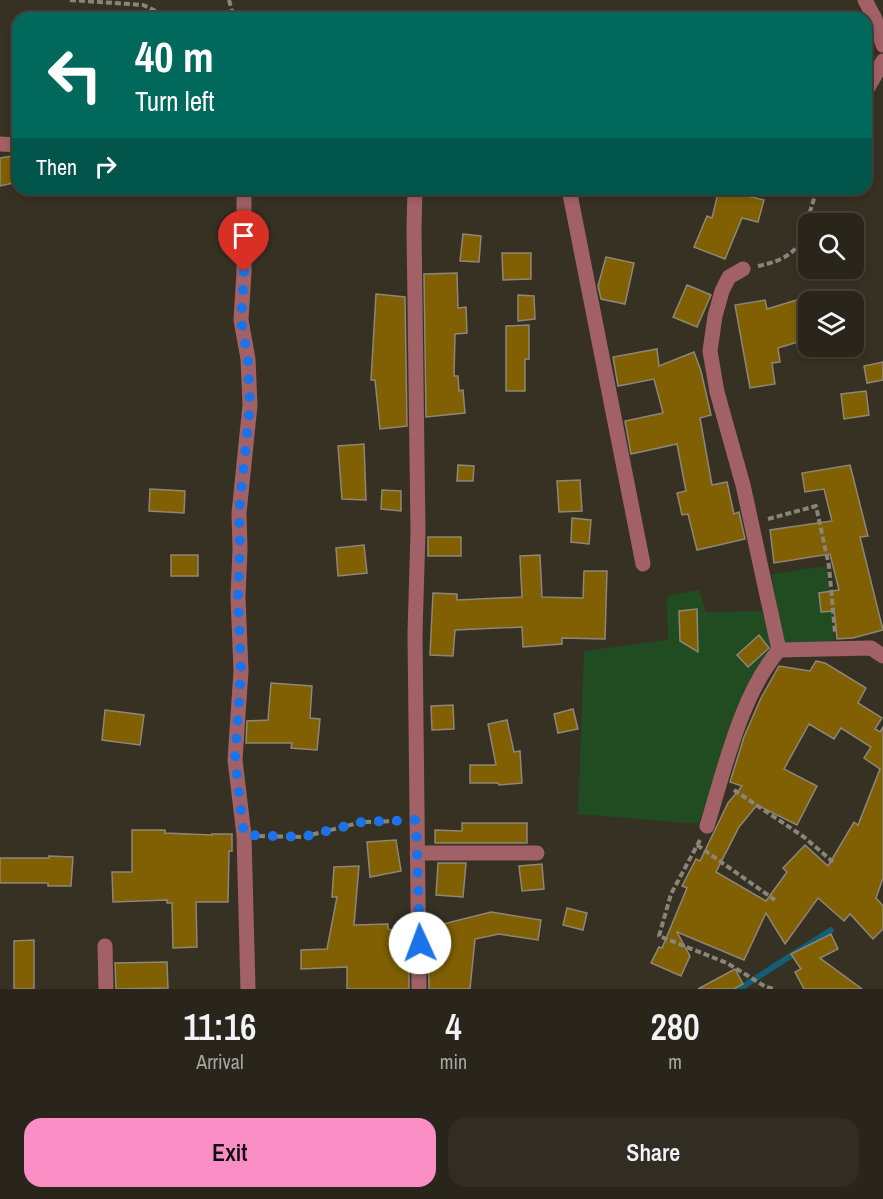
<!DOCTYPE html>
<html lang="en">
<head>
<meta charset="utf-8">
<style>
  :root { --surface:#29251a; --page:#312d23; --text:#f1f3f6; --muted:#a5a5a2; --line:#454239; --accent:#fb8fc5 }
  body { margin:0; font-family:"Archivo Narrow",sans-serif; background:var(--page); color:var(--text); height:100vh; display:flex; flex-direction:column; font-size:22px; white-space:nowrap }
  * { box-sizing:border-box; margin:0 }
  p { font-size:20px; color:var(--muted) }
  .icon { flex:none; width:33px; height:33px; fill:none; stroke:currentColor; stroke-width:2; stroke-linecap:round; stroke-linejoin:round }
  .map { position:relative; height:989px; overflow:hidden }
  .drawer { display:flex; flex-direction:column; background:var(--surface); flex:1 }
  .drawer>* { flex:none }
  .banner { position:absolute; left:12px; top:12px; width:860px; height:183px; border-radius:18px; box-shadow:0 3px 9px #0003,0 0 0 2px var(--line); background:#00695c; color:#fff; overflow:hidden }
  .fabs { position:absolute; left:798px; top:213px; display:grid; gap:12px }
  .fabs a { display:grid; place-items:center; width:66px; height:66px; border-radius:12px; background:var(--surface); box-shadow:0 3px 9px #0003,0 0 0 2px var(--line); font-size:30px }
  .pin { position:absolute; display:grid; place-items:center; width:51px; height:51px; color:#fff; margin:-62px -26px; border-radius:50% 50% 50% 0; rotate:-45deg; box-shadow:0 0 6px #0007 }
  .pin .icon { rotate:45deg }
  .me { position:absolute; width:66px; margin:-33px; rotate:358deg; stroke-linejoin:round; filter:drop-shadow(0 0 4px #0008) }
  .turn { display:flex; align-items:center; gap:21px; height:126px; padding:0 24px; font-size:27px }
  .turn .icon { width:78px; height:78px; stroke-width:2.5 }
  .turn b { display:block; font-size:42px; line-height:51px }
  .then { display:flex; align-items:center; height:57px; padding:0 24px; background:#0003; gap:12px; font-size:22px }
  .eta { display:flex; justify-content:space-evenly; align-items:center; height:102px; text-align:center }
  .eta b { font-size:36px; font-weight:600; line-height:42px }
  .action { display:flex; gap:12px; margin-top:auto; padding:12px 24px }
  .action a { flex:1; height:69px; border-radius:18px; background:var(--accent); color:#111; font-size:24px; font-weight:600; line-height:69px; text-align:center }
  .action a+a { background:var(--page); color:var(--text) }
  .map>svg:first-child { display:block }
  .green { fill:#214b21 }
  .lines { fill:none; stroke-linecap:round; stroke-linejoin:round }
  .stream { stroke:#145d75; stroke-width:6 }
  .building { fill:#806002; stroke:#8e8677; stroke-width:1.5; fill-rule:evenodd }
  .path { stroke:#8a8579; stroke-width:4; stroke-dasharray:6 3; stroke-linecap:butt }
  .minor { stroke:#a26166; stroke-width:15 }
  .route { stroke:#1a73e8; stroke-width:10; stroke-dasharray:0 18 }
</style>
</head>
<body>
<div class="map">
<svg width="883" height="989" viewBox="0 0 883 989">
  <rect width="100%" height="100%" fill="#373123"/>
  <!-- green -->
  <g class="green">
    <path d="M 827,566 L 835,642 L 784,647 L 771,574 Z"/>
    <path d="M 699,590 L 706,612 L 761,611 L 769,625 L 773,650 L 761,665 L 698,824 L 578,814 L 584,651 L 668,640 L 667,596 Z"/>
  </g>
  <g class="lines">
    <!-- stream -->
    <path class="stream" d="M 739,989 L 831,930"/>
  </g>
  <!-- building -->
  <g class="building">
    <path d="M 18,155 L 18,182 L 0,186 L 0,158 Z"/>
    <path d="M 719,189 L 764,200 L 758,222 L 742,218 L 725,259 L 694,247 L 707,216 L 712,218 Z"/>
    <path d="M 463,234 L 481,236 L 479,262 L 460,261 Z"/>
    <path d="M 502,253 L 531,253 L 531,279 L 503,280 Z"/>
    <path d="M 606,257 L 634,263 L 625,304 L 601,299 L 598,286 Z"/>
    <path d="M 457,273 L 458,308 L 466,307 L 467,333 L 455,334 L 454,376 L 458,376 L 459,391 L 463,390 L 465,413 L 426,417 L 424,274 Z"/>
    <path d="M 687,285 L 711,295 L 697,327 L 673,317 Z"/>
    <path d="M 376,294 L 405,297 L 407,426 L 380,429 L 375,380 L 371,380 Z"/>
    <path d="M 518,295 L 534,296 L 535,319 L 518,321 Z"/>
    <path d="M 800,299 L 808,326 L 808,339 L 778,348 L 780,362 L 772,363 L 775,384 L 750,388 L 735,305 L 765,300 L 767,309 Z"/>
    <path d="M 529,325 L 529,359 L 525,359 L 525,391 L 506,391 L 506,326 Z"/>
    <path d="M 657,349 L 659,366 L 694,352 L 701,371 L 711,415 L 700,418 L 712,485 L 727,482 L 734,514 L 739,512 L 745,539 L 697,550 L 688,514 L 682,515 L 677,493 L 686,491 L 677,444 L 631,454 L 625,421 L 663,413 L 654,379 L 618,386 L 613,357 Z"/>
    <path d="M 883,362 L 883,380 L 867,383 L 864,366 Z"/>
    <path d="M 866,391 L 869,415 L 844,419 L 841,394 Z"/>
    <path d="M 364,444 L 366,500 L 342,499 L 338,446 Z"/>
    <path d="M 458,465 L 474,466 L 473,481 L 457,481 Z"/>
    <path d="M 850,465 L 868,536 L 860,537 L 883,630 L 853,638 L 837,639 L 834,611 L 821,612 L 819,593 L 839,590 L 830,554 L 774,563 L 770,530 L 832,521 L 824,489 L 805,492 L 802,473 Z"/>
    <path d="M 580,480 L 582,511 L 559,512 L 557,481 Z"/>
    <path d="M 150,489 L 185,491 L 184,513 L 149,511 Z"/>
    <path d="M 382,490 L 401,491 L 401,511 L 381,509 Z"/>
    <path d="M 572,518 L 591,520 L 589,544 L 571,542 Z"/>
    <rect x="428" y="537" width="33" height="19"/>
    <path d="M 364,545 L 367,573 L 338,576 L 336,548 Z"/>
    <rect x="171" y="555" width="27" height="21"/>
    <path d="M 540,555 L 542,597 L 583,598 L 584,571 L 607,571 L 605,639 L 562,638 L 562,644 L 523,647 L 522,627 L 455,630 L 453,656 L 430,655 L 433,593 L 457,594 L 457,600 L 522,597 L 520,556 Z"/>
    <path d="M 697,609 L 698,652 L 680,641 L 679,611 Z"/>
    <path d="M 759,635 L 769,648 L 748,667 L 737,655 Z"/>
    <path d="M 816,661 L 825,663 L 866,688 L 858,703 L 882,718 L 875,729 L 880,732 L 883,727 L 883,878 L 876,898 L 883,906 L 883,929 L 873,939 L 850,914 L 844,921 L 818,898 L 785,944 L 766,913 L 744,960 L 677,932 L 690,956 L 681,976 L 651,963 L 659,947 L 662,948 L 687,888 L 682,886 L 696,859 L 700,861 L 728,803 L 742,786 L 730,782 L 744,737 L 761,698 L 779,666 L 810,671 ZM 809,724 L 834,739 L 841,728 L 871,747 L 864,758 L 880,769 L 858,825 L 854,822 L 828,866 L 805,845 L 783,868 L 787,872 L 766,901 L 716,872 L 739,827 L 757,805 L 797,825 L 817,786 L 784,769 Z"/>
    <path d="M 271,683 L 312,686 L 310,718 L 320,719 L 317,750 L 291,748 L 292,743 L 246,743 L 247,721 L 268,720 Z"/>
    <path d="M 453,705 L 454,729 L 432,730 L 431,706 Z"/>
    <path d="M 573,709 L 578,729 L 558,733 L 554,714 Z"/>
    <path d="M 105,710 L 144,715 L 140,745 L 102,740 Z"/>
    <path d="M 507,720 L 514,752 L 520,751 L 522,783 L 499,785 L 498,783 L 470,783 L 470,765 L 496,765 L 488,724 Z"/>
    <path d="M 462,823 L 527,823 L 527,843 L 435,843 L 435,830 L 462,831 Z"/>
    <path d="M 132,830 L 165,830 L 165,833 L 212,835 L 212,834 L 232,834 L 232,851 L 229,851 L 228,902 L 196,902 L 197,947 L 173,948 L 172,903 L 167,903 L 167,900 L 113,902 L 112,872 L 132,872 Z"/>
    <path d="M 396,840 L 401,871 L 370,877 L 367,842 Z"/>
    <path d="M 49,856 L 73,857 L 71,886 L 48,886 L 48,883 L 0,883 L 0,858 L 49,858 Z"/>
    <path d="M 438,863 L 466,863 L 463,897 L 436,895 Z"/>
    <path d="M 542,864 L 544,889 L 522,891 L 519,866 Z"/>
    <path d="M 359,866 L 354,925 L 388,924 L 388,929 L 409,934 L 409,989 L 347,989 L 347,967 L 301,969 L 301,950 L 327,949 L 337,897 L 332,897 L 334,867 Z"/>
    <path d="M 567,908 L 587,913 L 583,930 L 563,925 Z"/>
    <path d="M 491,912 L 541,920 L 538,940 L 499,934 L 475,939 L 470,989 L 429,989 L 428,939 L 443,942 L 439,925 Z"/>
    <path d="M 831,934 L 838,949 L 820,958 L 862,989 L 804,989 L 795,972 L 801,969 L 791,954 Z"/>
    <path d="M 34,940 L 34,989 L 14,989 L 14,941 Z"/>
    <path d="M 167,962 L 168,988 L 116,989 L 115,963 Z"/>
    <path d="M 735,969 L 743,984 L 734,989 L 698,989 Z"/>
  </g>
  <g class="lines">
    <!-- path -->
    <g class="path">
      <path d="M 70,0 L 143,5 L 162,14 L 162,18"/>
      <path d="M 229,0 L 234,18"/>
      <path d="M 758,266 C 813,255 800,229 818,189"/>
      <path d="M 768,519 L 816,506 L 829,566 L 835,633"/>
      <path d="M 734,790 L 804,837 L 833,862"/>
      <path d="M 259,836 L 303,837 L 362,822 L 400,821"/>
      <path d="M 700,840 L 671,894 L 659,936 L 727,963 L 766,987 L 774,989"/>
      <path d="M 697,845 L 775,900"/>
    </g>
    <!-- minor -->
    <g class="minor">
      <path d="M 865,0 L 875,19 L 883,45"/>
      <path d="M 866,91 L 883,61"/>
      <path d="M 0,144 L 18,145"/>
      <path d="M 244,189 L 244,272 L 241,320 L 248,359 L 250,405 L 239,513 L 240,549 L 238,597 L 241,671 L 235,760 L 244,835 L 248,989"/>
      <path d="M 415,189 L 414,228 L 418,532 L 415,633 L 419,989"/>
      <path d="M 569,189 L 643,564"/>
      <path d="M 743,269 L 729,277 L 722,291 L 715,316 L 710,351 L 717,392 L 743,485 L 779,650"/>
      <path d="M 707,826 C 724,771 741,694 779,650 L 871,648 L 883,656"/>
      <path d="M 417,853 L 537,853"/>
      <path d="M 105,946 L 106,989"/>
    </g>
  </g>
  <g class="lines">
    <!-- route -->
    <path class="route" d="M 244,272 L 241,320 L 248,359 L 250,405 L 239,513 L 240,549 L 238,597 L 241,671 L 235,760 L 244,835 L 303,837 L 362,822 L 416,820 L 420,943"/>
  </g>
</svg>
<div class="fabs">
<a><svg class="icon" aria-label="search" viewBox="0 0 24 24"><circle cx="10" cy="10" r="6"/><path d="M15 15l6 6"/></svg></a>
<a><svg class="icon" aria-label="layers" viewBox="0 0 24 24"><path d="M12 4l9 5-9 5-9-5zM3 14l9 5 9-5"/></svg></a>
</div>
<div class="pin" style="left:244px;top:272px;background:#d93025"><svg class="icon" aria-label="arrive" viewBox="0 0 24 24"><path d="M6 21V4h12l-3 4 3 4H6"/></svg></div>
<svg class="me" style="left:420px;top:943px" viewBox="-20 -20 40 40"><circle r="19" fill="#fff"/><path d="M0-13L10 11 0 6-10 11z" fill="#1a73e8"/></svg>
<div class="banner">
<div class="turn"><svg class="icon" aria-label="left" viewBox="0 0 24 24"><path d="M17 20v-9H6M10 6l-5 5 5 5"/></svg><div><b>40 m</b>Turn left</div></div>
<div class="then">Then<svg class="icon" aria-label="right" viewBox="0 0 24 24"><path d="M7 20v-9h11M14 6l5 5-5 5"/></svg></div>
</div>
</div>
<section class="drawer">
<div class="eta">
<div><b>11:16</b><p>Arrival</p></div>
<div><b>4</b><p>min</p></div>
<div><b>280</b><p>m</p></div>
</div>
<div class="action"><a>Exit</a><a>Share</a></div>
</section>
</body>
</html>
